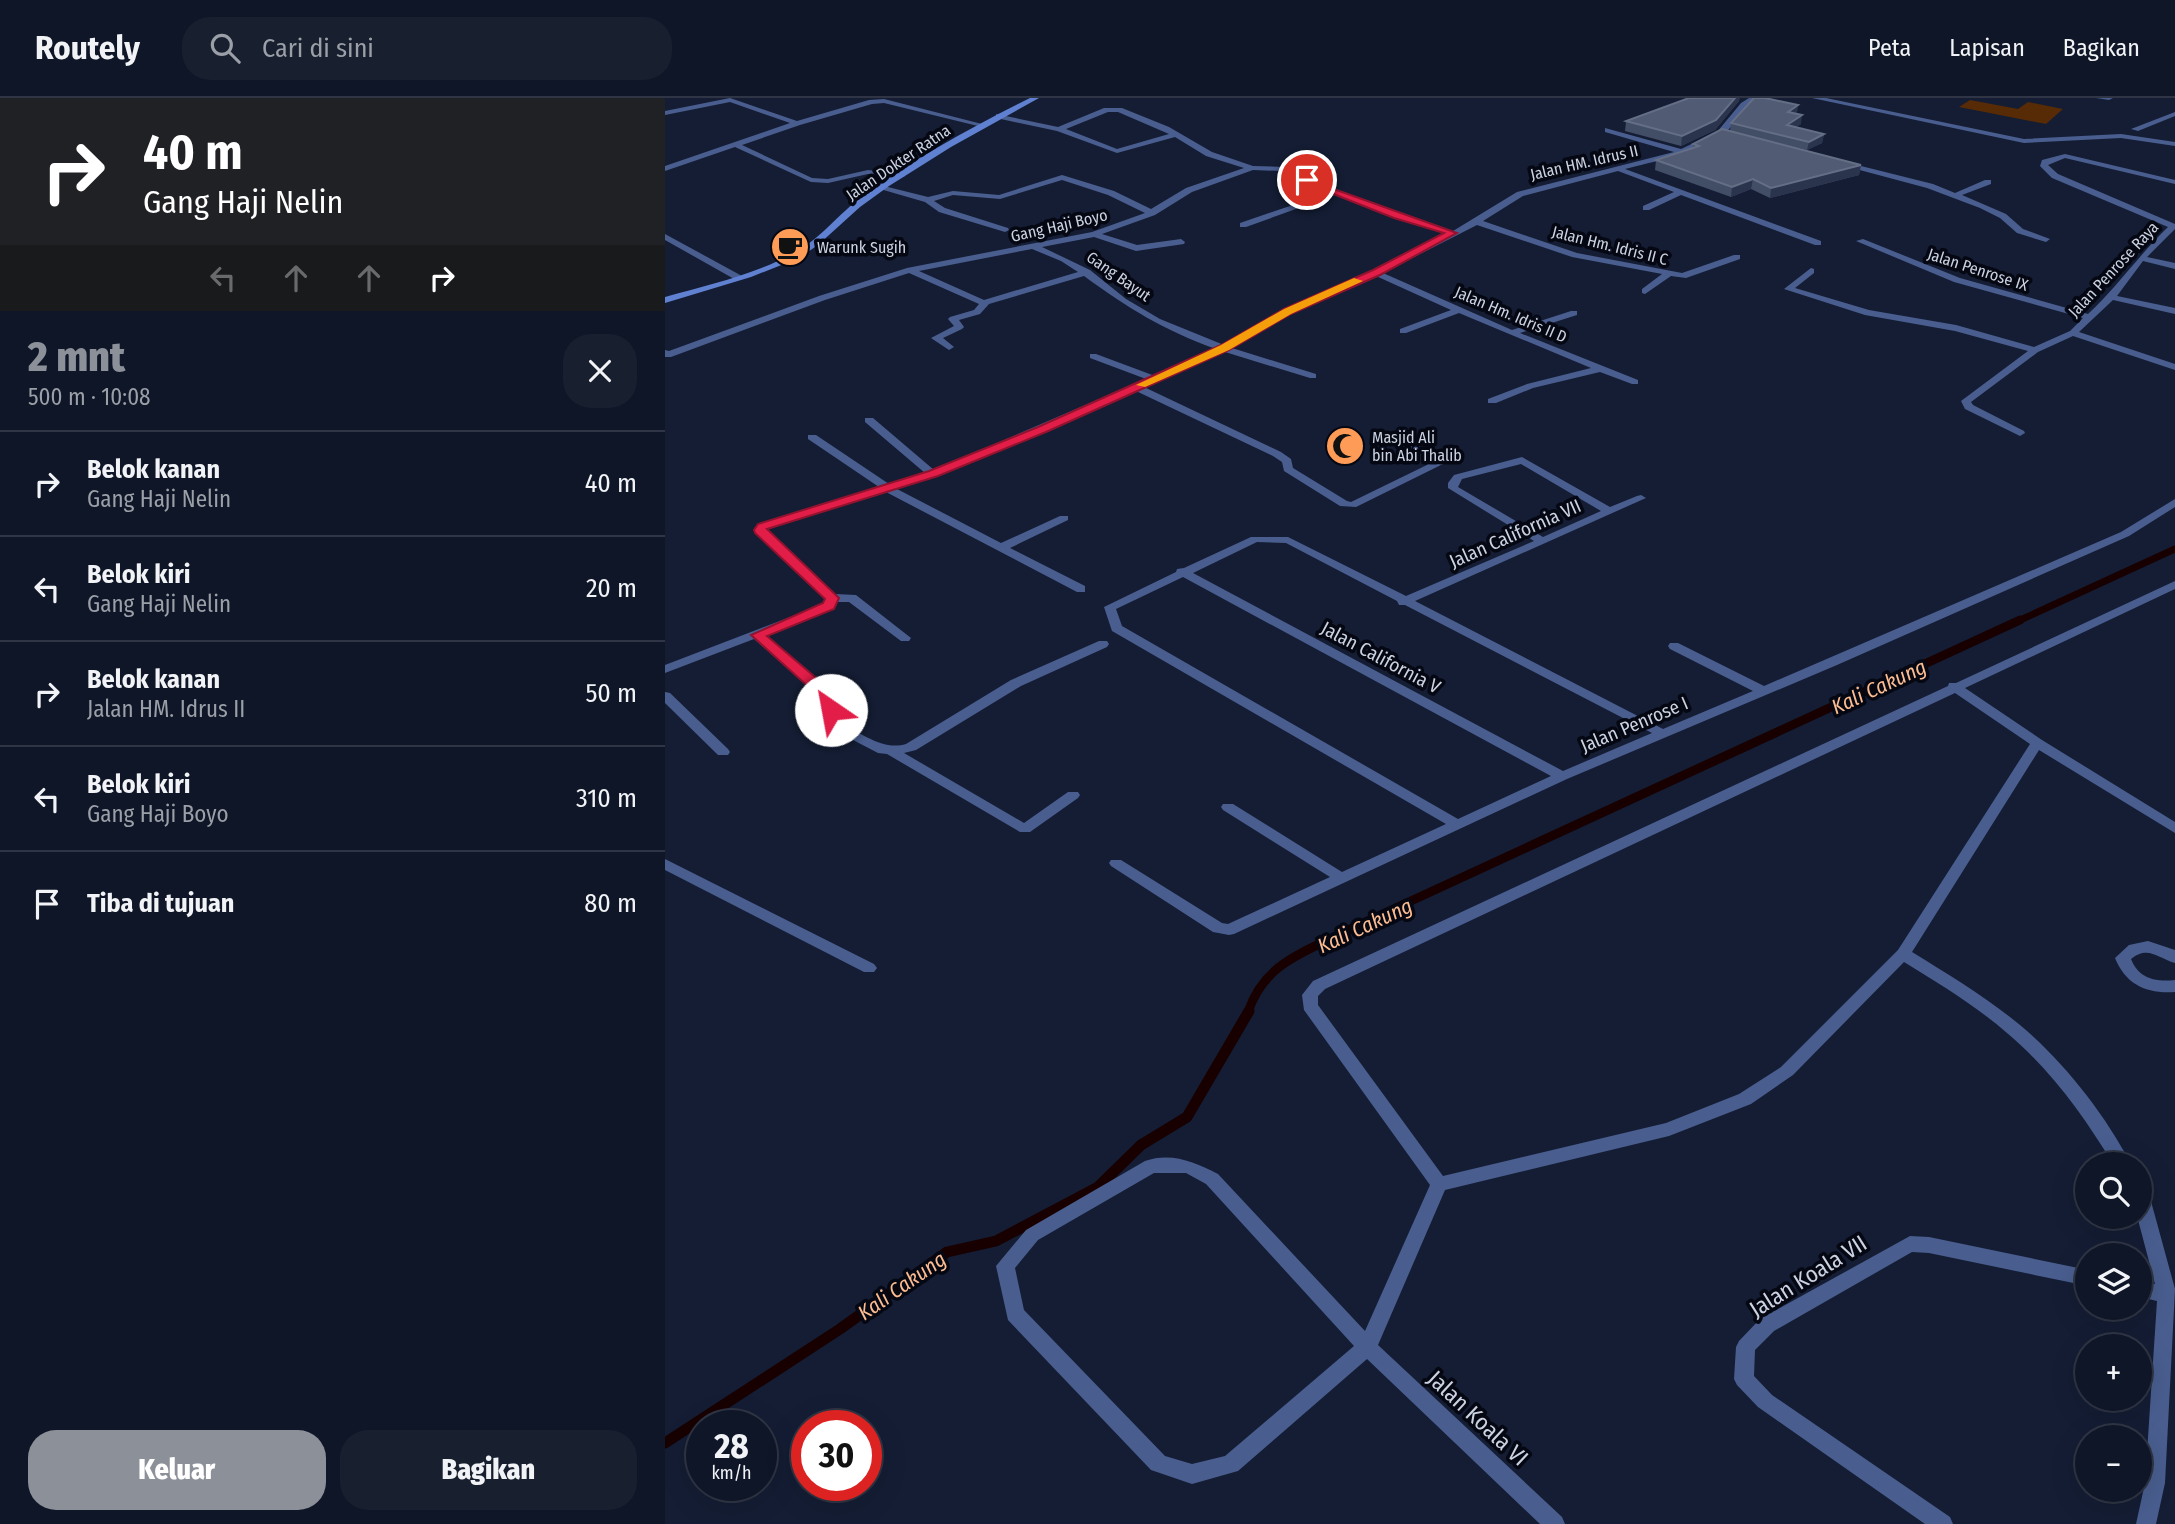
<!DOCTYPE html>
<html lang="id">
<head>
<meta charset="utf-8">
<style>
  :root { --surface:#0f1627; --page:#181f2f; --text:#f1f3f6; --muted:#9b9fa7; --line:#2f3544; --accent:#8c9099 }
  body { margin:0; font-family:"Fira Sans Condensed",sans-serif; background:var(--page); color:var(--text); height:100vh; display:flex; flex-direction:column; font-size:26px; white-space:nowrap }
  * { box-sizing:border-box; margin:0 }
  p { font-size:23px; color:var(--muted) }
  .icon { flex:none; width:38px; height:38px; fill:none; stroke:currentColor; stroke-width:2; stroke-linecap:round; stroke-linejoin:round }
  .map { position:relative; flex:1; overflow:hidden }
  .details { display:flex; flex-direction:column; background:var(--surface); width:665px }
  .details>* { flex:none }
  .guide { background:#202124; color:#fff; overflow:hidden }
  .tools { position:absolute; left:1410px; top:1054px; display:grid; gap:14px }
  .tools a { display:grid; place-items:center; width:77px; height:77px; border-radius:50%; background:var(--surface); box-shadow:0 7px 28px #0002,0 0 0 2px var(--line); font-size:35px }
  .speed { position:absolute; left:21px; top:1312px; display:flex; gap:14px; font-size:35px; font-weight:700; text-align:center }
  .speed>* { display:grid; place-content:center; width:91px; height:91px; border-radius:50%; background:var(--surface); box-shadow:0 7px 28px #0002,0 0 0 2px var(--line); line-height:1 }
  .speed small { font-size:18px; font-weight:400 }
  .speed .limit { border:10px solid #d22; background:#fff; color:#111 }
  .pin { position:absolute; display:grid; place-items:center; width:60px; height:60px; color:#fff; margin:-30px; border:4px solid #fff; border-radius:50%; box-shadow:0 2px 7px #0007 }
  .me { position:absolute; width:77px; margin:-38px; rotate:327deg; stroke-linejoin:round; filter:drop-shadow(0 0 5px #0008) }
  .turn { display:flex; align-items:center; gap:24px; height:147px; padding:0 28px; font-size:32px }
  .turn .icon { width:91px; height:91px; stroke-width:2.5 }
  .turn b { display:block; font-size:49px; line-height:60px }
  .lanes { display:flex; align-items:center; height:66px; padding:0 28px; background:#0003; justify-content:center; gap:35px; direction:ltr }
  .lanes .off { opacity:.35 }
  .round { display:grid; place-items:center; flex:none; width:74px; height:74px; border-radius:28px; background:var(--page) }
  .headline { display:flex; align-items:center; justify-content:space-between; height:119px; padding:0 28px }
  h1 { font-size:42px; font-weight:800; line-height:52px; color:var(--accent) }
  .button { display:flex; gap:14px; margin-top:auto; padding:14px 28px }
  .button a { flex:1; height:80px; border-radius:28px; background:var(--accent); color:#fff; font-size:28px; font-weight:800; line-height:80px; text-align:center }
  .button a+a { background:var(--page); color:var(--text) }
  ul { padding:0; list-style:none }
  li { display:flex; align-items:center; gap:21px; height:105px; padding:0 28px; border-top:2px solid var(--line) }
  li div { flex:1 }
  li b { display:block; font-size:26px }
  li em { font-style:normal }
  header { display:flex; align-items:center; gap:42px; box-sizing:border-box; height:98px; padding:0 35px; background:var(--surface); border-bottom:2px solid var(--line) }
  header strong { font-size:33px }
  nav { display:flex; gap:38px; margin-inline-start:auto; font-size:24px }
  .search { width:490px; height:63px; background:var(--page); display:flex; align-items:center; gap:18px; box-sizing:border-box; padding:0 24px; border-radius:28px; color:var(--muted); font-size:26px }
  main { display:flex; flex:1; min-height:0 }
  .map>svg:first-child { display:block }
  .green { fill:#572b05 }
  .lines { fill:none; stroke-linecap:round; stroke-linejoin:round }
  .stream-far2 { stroke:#180000; stroke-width:7 }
  .stream-far1 { stroke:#180000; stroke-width:9 }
  .stream { stroke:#180000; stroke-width:11 }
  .street { fill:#495e8f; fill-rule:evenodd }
  .secondary { fill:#6081d1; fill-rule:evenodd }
  .wall { fill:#424d66 }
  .shaded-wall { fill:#2a344d }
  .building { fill:#515b74; stroke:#646e85; stroke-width:2 }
  .route { fill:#e11d48; stroke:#92132f; stroke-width:2 }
  .slow { fill:#f59e0b }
  .labels { text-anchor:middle; stroke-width:7; stroke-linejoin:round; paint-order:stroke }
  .far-street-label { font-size:16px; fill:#cbd2e2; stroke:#050812 }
  .far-poi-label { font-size:16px; fill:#cbd2e2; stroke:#050812; text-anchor:start }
  .street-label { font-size:19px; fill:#cbd2e2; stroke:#050812 }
  .water-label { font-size:21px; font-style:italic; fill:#fdbc91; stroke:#050812 }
  .near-street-label { font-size:23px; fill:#cbd2e2; stroke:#050812 }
</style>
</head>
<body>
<header>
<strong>Routely</strong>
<div class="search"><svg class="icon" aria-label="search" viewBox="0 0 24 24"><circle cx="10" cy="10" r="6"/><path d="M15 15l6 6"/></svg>Cari di sini</div>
<nav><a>Peta</a><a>Lapisan</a><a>Bagikan</a></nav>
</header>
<main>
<section class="details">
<div class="guide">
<div class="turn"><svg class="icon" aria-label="right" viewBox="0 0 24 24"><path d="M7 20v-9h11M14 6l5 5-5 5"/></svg><div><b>40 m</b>Gang Haji Nelin</div></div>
<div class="lanes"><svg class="icon off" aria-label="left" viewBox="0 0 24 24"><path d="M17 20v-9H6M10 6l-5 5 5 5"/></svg><svg class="icon off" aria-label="ahead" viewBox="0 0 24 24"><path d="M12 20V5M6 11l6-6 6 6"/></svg><svg class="icon off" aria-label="ahead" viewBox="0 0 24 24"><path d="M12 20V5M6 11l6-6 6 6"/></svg><svg class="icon" aria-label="right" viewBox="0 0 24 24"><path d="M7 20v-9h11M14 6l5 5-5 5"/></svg></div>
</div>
<div class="headline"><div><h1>2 mnt</h1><p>500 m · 10:08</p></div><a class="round"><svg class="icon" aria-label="close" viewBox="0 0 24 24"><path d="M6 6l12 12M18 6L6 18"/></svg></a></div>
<ul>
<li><svg class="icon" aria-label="right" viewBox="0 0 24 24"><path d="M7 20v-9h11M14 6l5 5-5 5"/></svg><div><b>Belok kanan</b><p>Gang Haji Nelin</p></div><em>40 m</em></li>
<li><svg class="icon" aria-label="left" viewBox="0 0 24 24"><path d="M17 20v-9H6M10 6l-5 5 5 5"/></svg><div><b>Belok kiri</b><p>Gang Haji Nelin</p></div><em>20 m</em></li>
<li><svg class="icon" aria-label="right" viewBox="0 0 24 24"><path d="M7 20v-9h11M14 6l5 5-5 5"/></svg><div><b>Belok kanan</b><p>Jalan HM. Idrus II</p></div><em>50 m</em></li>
<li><svg class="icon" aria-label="left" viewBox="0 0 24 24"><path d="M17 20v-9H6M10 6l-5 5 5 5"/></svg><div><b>Belok kiri</b><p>Gang Haji Boyo</p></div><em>310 m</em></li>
<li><svg class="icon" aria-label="arrive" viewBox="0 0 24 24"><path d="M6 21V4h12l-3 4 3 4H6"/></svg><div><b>Tiba di tujuan</b></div><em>80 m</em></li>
</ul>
<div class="button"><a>Keluar</a><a>Bagikan</a></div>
</section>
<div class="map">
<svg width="1510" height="1426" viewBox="0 0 1510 1426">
  <rect width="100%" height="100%" fill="#141d34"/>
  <!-- green -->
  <path class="green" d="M 1305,2 L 1353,11 L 1363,4 L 1398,11 L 1381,26 L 1294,9 Z"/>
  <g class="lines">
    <!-- stream-far2 -->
    <path class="stream-far2" d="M 1351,524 L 1510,451"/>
    <!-- stream-far1 -->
    <path class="stream-far1" d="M 583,914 C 600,864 639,855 683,832 L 1355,522"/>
    <!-- stream -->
    <path class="stream" d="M 0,1345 L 175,1231 L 282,1154 L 331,1143 L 433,1089 L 476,1047 L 522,1019 L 584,913"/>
    <!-- street -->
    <g class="street">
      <path d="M 65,0 L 132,23 L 204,2 L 219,1 L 321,27 L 317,29 L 219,5 L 207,6 L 135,27 L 77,47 L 147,80 L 163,81 L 203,72 L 239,76 L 240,78 L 236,80 L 203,76 L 163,85 L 146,84 L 70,49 L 0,73 L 0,68 L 125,25 L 65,4 L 0,17 L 0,13 Z"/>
      <path d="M 1084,0 L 1093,0 C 1080,11 1071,25 1059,36 C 1040,54 986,64 960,71 L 1156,143 L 1156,147 L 1150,147 L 1016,97 L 984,112 L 978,112 L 978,108 L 1009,94 L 953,73 L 858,98 L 818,123 L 912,155 L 1017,175 L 1069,157 L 1075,157 L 1075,161 L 1021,180 L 1006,178 L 980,196 L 977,195 L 977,191 L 997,176 L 907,159 L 812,127 L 718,175 L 847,232 L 906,213 L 912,213 L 912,217 L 855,235 L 973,282 L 973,286 L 967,286 L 935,274 L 868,290 L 831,305 L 823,305 L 823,301 L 862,286 L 926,270 L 794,215 L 741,235 L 735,235 L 735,231 L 786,212 L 711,178 L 626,215 L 567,250 L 651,276 L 651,280 L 645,280 L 560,254 L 479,289 L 616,354 L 626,361 L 628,370 L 682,403 L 686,404 L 766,365 L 761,359 L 717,339 L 717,335 L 725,335 L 769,355 L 778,366 L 691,409 L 675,408 L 619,373 L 617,364 L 608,358 L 471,293 L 272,378 L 232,391 L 336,445 L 395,418 L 403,418 L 403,422 L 345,450 L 420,488 L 420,494 L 412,494 L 221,394 L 101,432 L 170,496 L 191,497 L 246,540 L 244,543 L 236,543 L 184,504 L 172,504 L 168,511 L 99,537 L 169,597 L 176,625 C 196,635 218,653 241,646 L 346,582 L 434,543 L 442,543 L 444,546 L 442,549 L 356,588 L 251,652 L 239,655 L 359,725 L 403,694 L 413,694 L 415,697 L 413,700 L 365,734 L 355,734 L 222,656 L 213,655 L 165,630 L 158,601 L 89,541 L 0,575 L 0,567 L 159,506 L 161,501 L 89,432 L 94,427 L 214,389 L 143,341 L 143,337 L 151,337 L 224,386 L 260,375 L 200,324 L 200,320 L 208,320 L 269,372 L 481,281 L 425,260 L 425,256 L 431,256 L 490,278 L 551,251 C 498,232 463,210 419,178 L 324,206 L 315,216 L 294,222 L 299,229 L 297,231 L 278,240 L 289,249 L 284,252 L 266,240 L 289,228 L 283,221 L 285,219 L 309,212 L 314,206 L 244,175 L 160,202 L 6,259 L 0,259 L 0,252 L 4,253 L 154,198 L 242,170 L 427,134 L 480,115 L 443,97 L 397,82 L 335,101 L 288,97 L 269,103 L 280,110 L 343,130 L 344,132 L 340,134 L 274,114 L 260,104 L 215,91 L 215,87 L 263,99 L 288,93 L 334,97 L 397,77 L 449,93 L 486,111 L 521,90 L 579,70 L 541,58 L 510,39 L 452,55 L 392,33 L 331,20 L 331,16 L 393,29 L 439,10 L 457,10 L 504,29 L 547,54 L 588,68 L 621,69 L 669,91 L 788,133 L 852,94 L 1009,54 L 940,34 L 940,30 L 1016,51 L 1052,34 L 1076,5 ZM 443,14 L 453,14 L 504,36 L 452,51 L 401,31 ZM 588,72 L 617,73 L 663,95 L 575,125 L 575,129 L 581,129 L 670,97 L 781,136 L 708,173 L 620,211 L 559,247 L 495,221 L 461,201 L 425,172 L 377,149 L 429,139 L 471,153 L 519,146 L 520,144 L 516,141 L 472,147 L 437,136 L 490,117 L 527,94 ZM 367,151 L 396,163 L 413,174 L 319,202 L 254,173 Z"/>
      <path d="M 1147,0 L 1161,0 L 1359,41 L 1456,36 L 1510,44 L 1510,48 L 1456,40 L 1359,45 Z"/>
      <path d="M 1431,0 L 1448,0 L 1444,2 Z"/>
      <path d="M 1510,14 L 1510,18 L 1473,33 L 1466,31 Z"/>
      <path d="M 1400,56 L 1510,82 L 1510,86 L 1400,60 L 1383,67 L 1393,76 L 1510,126 L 1510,131 L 1482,159 L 1510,165 L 1510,171 L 1478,163 L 1452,198 L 1510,210 L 1510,216 L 1448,202 L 1414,234 L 1510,266 L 1510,272 L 1408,238 L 1373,254 L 1306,304 L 1308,307 L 1359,333 L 1360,335 L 1355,338 L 1300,311 L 1296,303 L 1363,253 L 1290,233 L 1200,217 L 1119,191 L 1146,170 L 1149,171 L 1149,175 L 1130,190 L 1204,212 L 1291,227 L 1369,249 L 1405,233 L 1418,220 L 1289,184 L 1191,143 L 1198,141 L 1295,180 L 1423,216 C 1452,189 1474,157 1503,129 L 1387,80 L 1375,68 L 1377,62 Z"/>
      <path d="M 1176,63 L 1268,86 L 1290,95 L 1320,82 L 1326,82 L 1326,86 L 1297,97 L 1341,116 L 1358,131 L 1385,141 L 1381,144 L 1352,135 L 1335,120 L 1315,110 L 1262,90 L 1176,67 Z"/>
      <path d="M 0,136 L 77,178 L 78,180 L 71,182 L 0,142 Z"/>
      <path d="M 857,359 L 945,409 L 972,398 L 976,397 L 981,400 L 750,503 L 998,631 L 1088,593 L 1005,551 L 1003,548 L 1005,545 L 1013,545 L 1099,588 L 1456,434 L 1510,401 L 1510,409 L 1464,438 L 1172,567 L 902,681 L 569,836 L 564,837 L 548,834 L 446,768 L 444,765 L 446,762 L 456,762 L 557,825 L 563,826 L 665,779 L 558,712 L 556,709 L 558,706 L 568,706 L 677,774 L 781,726 L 447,533 L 439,509 L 511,474 L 512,471 L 519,470 L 586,439 L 623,439 L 741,498 L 869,443 L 783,390 L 783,385 L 789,377 ZM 856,366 L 936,413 L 878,439 L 793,389 L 797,381 ZM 592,444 L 621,445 L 732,503 L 734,507 L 740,507 L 987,635 L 898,673 L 528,475 ZM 518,479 L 886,678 L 793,721 L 457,528 L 451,511 Z"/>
      <path d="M 1510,483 L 1510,491 L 1300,590 L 1377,642 L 1510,724 L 1510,735 L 1374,652 L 1247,854 C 1284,877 1321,899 1355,927 C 1399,964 1439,1015 1466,1066 L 1448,1066 C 1419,1018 1385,971 1342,935 C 1311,908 1275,886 1239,864 L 1128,977 L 1086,1006 L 1004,1038 L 780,1092 L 713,1247 L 897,1419 L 900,1426 L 875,1426 L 702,1261 L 573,1373 L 527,1386 L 486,1372 L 343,1222 L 331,1168 L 361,1132 L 480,1063 C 506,1054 530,1064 553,1076 L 700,1233 L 765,1087 L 639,912 L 637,897 L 648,883 L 1283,588 L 1284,585 L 1291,585 ZM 1290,595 L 1365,646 L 1233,852 L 1116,969 L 1074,996 L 1001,1025 L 778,1078 L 653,907 L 653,898 L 660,891 ZM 489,1075 L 521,1075 L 541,1086 L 689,1248 L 560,1358 L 527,1366 L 500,1358 L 359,1212 L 350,1170 L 373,1142 Z"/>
      <path d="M 0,594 L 5,595 L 63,651 L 65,654 L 63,657 L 53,657 L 0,605 Z"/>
      <path d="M 0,761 L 209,866 L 212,870 L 209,874 L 199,874 L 0,772 Z"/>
      <path d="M 1483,843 L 1510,852 L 1510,865 C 1493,860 1483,847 1466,861 C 1474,881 1491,884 1510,882 L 1510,894 C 1482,896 1461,887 1450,860 L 1464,847 Z"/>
      <path d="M 1475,1089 L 1481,1091 L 1484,1096 L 1510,1191 L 1500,1385 L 1491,1426 L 1471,1426 L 1480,1385 L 1492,1203 L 1475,1199 L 1475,1183 L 1490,1186 L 1472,1118 L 1475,1118 Z"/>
      <path d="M 1245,1138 L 1264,1139 L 1423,1172 L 1423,1188 L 1264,1155 L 1247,1154 L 1109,1233 L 1090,1252 L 1089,1278 L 1107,1297 L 1285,1419 L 1288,1426 L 1260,1426 L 1093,1309 L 1072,1287 L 1069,1281 L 1071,1249 L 1074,1243 L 1095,1221 Z"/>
    </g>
    <!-- secondary -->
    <path class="secondary" d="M 365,0 L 374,0 L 286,49 L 224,88 L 195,109 L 153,147 L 134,160 L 86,179 L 0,205 L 0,199 C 43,187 88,177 127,156 C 155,142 173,116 198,98 C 250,60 307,29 365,0 Z"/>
  </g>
  <!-- wall -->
  <g class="wall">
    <path d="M 1074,3 L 1050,32 L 1016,48 L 960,33 L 961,23 Z"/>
    <path d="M 1132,16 L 1136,26 L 1131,29 L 1159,36 L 1157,45 L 1142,52 L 1087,39 L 1196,67 L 1194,77 L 1105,100 L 1086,91 L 1066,99 L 990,72 L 991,62 L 1028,50 L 1028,46 L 1065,33 L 1066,25 Z"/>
  </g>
  <!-- shaded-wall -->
  <g class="shaded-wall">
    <path d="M 1070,0 L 1075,0 L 1074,3 L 1050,32 L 1016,48 L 1017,38 Z"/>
    <path d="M 1133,7 L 1132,16 L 1123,14 Z"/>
    <path d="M 1137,17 L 1136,26 L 1121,35 L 1122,27 Z"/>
    <path d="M 1159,36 L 1157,45 L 1142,52 L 1144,44 Z"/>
    <path d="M 1196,67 L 1194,77 L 1105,100 L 1106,90 Z"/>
    <path d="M 1088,81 L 1086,91 L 1066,99 L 1067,89 Z"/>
  </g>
  <!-- building -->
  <g class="building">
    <path d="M 1024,0 L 1070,0 L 1051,22 L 1017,38 L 961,23 Z"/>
    <path d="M 1089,0 L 1100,0 L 1133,7 L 1123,14 L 1137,17 L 1122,27 L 1159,36 L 1144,44 L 1066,25 Z"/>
    <path d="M 1057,31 L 1196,67 L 1106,90 L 1088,81 L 1067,89 L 991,62 L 1034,48 L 1028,46 Z"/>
  </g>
  <!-- route -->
  <path class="route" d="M 638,80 L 792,135 L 715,177 L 626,216 L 564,252 L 381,334 L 273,378 L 102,431 L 174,500 L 169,511 L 102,538 L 170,596 L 173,612 L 171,616 L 160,616 L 157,601 L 86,537 L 158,505 L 160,501 L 90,435 L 89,432 L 93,426 L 264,373 L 373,329 L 556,247 L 619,211 L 708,172 L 779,135 L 729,120 L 638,84 Z"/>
  <!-- slow -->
  <path class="slow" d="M 689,180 L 698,183 L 626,216 L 564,252 L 480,289 L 471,287 L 556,247 L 619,211 Z"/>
  <!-- icons -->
  <defs>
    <symbol id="cafe-disc" viewBox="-11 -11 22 22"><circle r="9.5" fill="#fe9c57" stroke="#050812"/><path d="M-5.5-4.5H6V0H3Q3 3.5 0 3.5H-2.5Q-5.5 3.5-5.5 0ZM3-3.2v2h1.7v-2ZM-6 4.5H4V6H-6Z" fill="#111"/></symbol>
    <symbol id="mosque-disc" viewBox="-11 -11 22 22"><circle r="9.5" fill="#fe9c57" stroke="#050812"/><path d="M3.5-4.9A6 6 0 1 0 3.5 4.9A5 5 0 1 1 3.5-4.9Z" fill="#111"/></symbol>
  </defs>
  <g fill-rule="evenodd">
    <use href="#cafe-disc" x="103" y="127" width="44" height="44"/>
    <use href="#mosque-disc" x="658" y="326" width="44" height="44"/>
  </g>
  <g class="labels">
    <!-- far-street labels -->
    <g class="far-street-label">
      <text transform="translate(233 64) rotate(-34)" y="6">Jalan Dokter Ratna</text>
      <text transform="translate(919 64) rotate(-13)" y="6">Jalan HM. Idrus II</text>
      <text transform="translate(394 127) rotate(-13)" y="6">Gang Haji Boyo</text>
      <text transform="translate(945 147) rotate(14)" y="6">Jalan Hm. Idris II C</text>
      <text transform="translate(1313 171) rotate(18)" y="6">Jalan Penrose IX</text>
      <text transform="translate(1448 171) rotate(-47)" y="6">Jalan Penrose Raya</text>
      <text transform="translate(454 178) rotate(35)" y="6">Gang Bayut</text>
      <text transform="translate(846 216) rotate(23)" y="6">Jalan Hm. Idris II D</text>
    </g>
    <!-- far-poi labels -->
    <g class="far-poi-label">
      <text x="152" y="155">Warunk Sugih</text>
      <text x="707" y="345">Masjid Ali<tspan x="707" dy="18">bin Abi Thalib</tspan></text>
    </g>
    <!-- street labels -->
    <g class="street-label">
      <text transform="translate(850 435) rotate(-24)" y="7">Jalan California VII</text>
      <text transform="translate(716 559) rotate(28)" y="7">Jalan California V</text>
      <text transform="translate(969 626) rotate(-23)" y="7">Jalan Penrose I</text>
    </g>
    <!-- water labels -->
    <g class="water-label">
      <text transform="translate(1214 589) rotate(-25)" y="7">Kali Cakung</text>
      <text transform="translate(700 828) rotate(-25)" y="7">Kali Cakung</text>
      <text transform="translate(237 1188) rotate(-35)" y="7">Kali Cakung</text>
    </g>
    <!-- near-street labels -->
    <g class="near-street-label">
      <text transform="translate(1143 1178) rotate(-32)" y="8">Jalan Koala VII</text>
      <text transform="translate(813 1320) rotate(43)" y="8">Jalan Koala VI</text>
    </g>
  </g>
</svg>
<div class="tools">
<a><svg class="icon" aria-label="search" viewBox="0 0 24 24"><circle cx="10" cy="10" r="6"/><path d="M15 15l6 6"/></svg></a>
<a><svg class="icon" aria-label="layers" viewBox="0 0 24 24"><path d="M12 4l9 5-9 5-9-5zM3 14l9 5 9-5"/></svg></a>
<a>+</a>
<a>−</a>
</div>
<div class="speed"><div>28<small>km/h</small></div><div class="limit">30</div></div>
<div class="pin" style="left:642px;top:82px;background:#d93025"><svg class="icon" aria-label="arrive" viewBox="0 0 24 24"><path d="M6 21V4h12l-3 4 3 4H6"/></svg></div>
<svg class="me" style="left:166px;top:612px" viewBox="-20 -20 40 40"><circle r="19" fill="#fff"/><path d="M0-13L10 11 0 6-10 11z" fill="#e11d48"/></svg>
</div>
</main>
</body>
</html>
